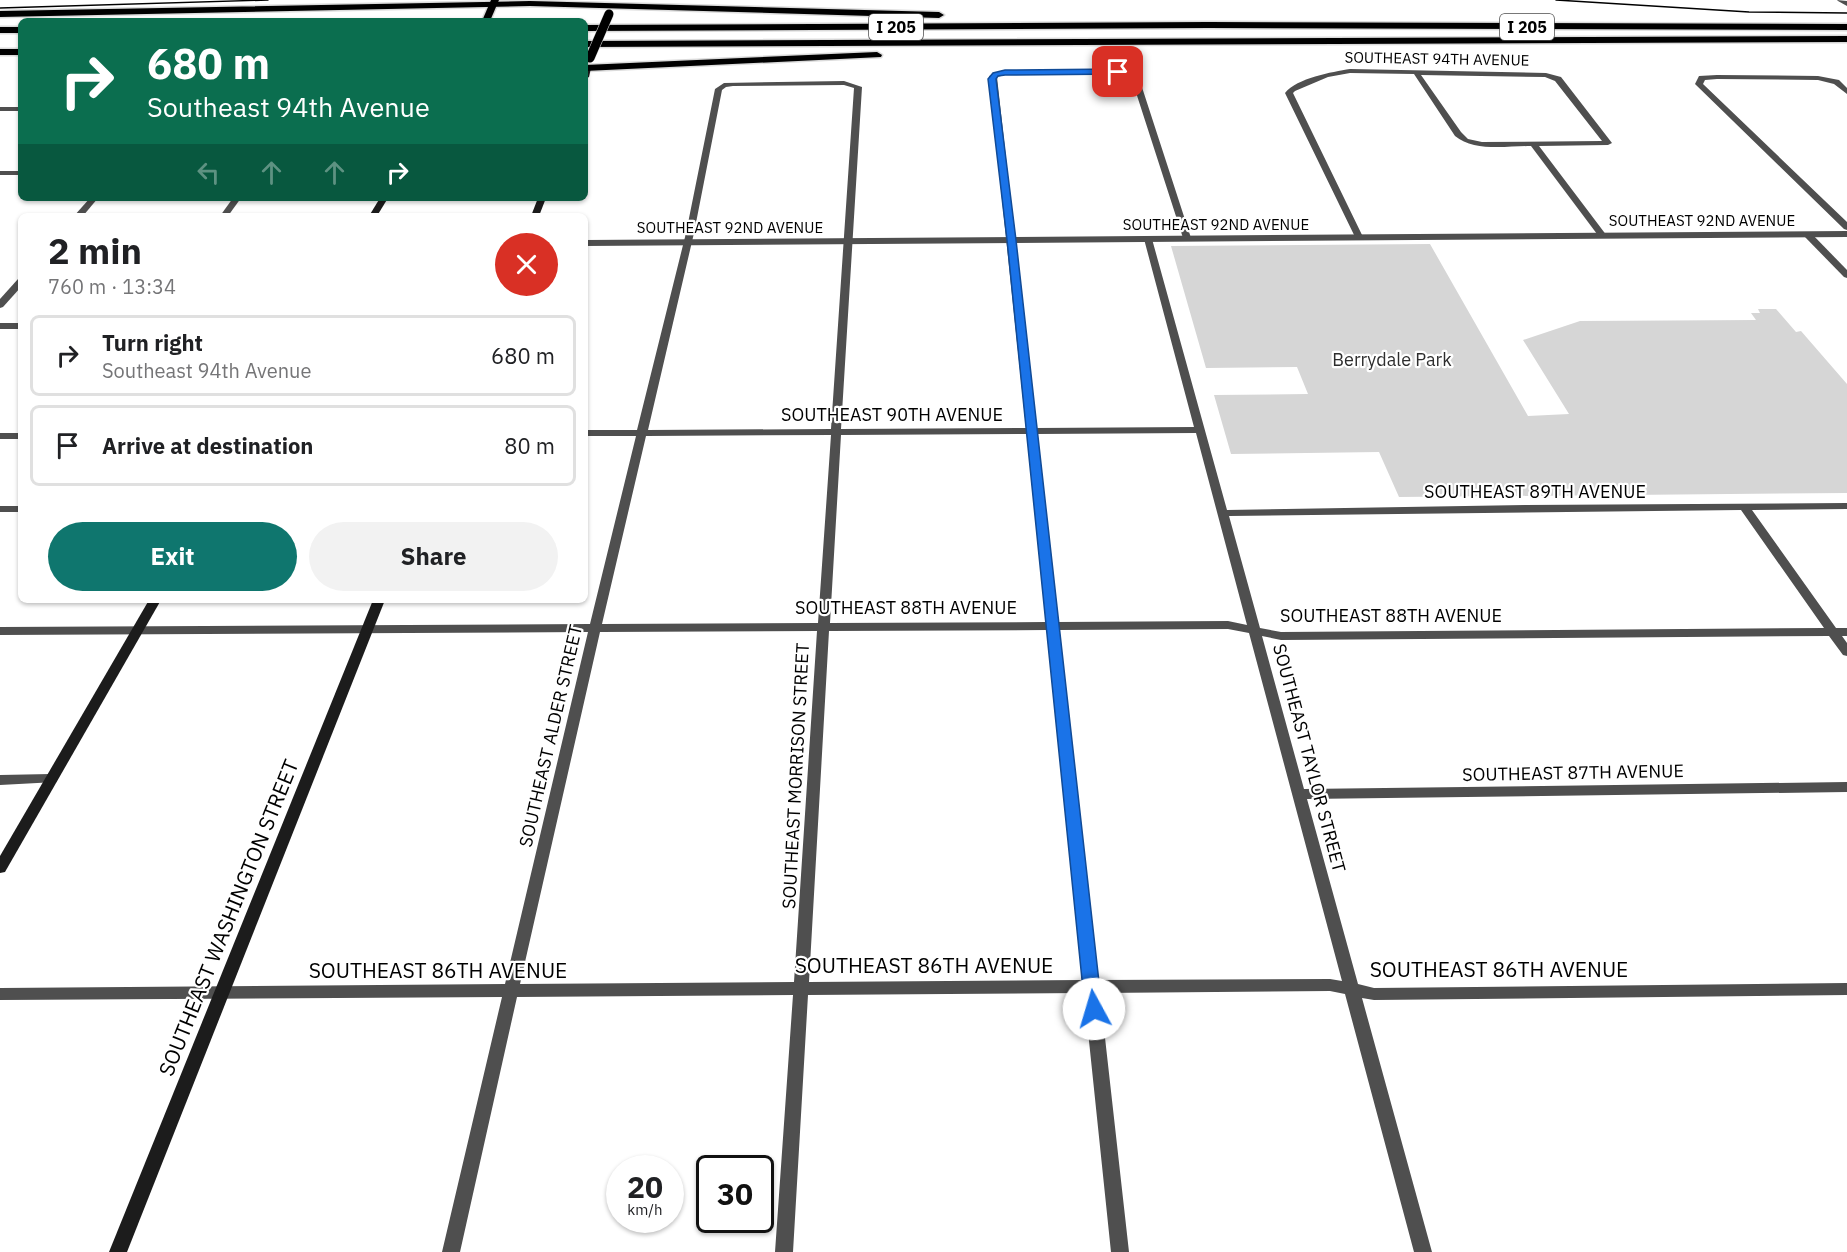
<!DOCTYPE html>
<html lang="en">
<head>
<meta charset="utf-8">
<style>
  :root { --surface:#fff; --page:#f2f2f2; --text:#202124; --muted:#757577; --line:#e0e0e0; --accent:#0f766e }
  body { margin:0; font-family:"IBM Plex Sans",sans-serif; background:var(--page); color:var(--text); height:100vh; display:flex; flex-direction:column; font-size:22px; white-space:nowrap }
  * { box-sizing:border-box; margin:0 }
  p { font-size:20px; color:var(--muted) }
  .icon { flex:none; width:33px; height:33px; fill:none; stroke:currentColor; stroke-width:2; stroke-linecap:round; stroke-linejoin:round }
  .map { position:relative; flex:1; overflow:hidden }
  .sheet { position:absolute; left:18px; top:213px; width:570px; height:390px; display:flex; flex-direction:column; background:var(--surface); border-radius:9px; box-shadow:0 2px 4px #0004 }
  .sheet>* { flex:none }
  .guide { position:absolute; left:18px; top:18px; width:570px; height:183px; border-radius:9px; box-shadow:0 2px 4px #0004; background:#0b6e4f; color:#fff; overflow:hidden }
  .speed { position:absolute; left:606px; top:1155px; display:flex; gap:12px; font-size:30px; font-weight:700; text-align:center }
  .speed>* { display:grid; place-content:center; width:78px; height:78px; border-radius:50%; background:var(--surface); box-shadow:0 2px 4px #0004; line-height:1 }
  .speed small { font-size:15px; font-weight:400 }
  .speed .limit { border:3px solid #111; border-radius:9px; background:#fff; color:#111 }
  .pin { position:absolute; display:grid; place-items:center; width:51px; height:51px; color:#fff; margin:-26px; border-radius:12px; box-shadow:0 3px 9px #0006 }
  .me { position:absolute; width:66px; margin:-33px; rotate:354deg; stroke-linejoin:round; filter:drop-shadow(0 0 4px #0008) }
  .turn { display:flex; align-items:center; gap:21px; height:126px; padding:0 30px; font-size:27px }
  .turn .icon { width:78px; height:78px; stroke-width:2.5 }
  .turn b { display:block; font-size:42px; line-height:51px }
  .lanes { display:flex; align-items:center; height:57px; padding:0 30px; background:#0003; justify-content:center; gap:30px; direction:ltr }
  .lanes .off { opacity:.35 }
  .round { display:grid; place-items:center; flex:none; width:63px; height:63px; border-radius:32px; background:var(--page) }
  .headline { display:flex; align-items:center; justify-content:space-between; height:102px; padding:0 30px }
  h1 { font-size:36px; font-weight:800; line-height:45px }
  .primary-button { display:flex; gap:12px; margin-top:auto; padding:12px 30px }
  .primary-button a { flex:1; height:69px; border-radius:36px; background:var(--accent); color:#fff; font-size:24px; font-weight:800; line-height:69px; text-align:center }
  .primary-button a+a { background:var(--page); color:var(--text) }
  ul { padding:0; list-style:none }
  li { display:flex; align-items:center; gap:18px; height:81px; margin:0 12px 9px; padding:0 18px; border:3px solid var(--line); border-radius:9px }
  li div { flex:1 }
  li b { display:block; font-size:22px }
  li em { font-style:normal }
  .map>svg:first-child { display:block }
  .green { fill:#d6d6d6 }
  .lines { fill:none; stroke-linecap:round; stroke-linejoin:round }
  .primary-casing { stroke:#dbdbdb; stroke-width:3 }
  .motorway-casing { stroke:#dbdbdb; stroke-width:3 }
  .minor { fill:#4f4f4f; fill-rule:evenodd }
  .tertiary { fill:#4f4f4f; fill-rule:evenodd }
  .secondary { fill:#1c1c1c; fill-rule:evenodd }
  .primary { fill:#000; fill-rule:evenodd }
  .motorway { fill:#000; fill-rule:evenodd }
  .tram { stroke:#000; stroke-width:1.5 }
  .primary-bridge-casing { stroke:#dbdbdb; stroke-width:10; stroke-linecap:butt }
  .primary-bridge { stroke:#000; stroke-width:9 }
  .route { fill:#1a73e8; stroke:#114b97; stroke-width:1.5 }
  .labels { text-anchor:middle; stroke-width:4.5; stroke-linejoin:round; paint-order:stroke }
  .far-street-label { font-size:15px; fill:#000; stroke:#fff }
  .shield { fill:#fff; stroke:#4c4c4c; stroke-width:1.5 }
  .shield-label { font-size:16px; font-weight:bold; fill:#000 }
  .park-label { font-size:18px; fill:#2d2d2d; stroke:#fff }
  .street-label { font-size:18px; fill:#000; stroke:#fff }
  .near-street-label { font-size:21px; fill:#000; stroke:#fff }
</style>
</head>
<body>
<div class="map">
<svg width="1847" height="1252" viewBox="0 0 1847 1252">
  <rect width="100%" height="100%" fill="#fff"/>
  <!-- green -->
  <path class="green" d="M 1430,244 L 1528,416 L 1569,414 L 1523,340 L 1580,321 L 1756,320 L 1751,313 L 1760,313 L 1758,309 L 1776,309 L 1796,332 L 1801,331 L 1847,384 L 1847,493 L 1399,497 L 1379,452 L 1231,454 L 1214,395 L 1308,394 L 1297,367 L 1206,368 L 1171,246 Z"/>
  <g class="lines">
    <defs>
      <path id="primary" d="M 491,0 L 499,0 L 490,21 L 482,21 Z"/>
      <g id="motorway">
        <path d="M 530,1 L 939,12 L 944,15 L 939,18 L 530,6 L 0,17 L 0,11 Z"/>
        <path d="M 1208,22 L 1847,24 L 1847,30 L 1208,28 L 585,31 L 585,25 Z"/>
        <rect x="0" y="27" width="21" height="6"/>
        <path d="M 1847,36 L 1847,42 L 585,47 L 585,41 Z"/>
        <rect x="0" y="49" width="21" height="6"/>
        <path d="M 877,52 L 882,55 L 881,57 L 585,71 L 585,65 Z"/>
      </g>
    </defs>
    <!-- primary casing -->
    <use href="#primary" class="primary-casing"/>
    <!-- motorway casing -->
    <use href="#motorway" class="motorway-casing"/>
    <!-- minor -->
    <g class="minor">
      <path d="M 1350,69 L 1546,73 L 1561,77 L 1612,143 L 1608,145 L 1539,146 L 1607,236 L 1600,238 L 1531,146 C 1507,146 1474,152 1455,136 L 1414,74 L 1350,73 L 1328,77 L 1295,91 L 1293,93 L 1363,237 L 1356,239 L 1285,93 C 1297,78 1332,72 1350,69 ZM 1421,75 L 1545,77 L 1555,81 L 1602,141 L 1482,142 L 1468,139 L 1461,132 Z"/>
      <path d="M 1118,70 L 1138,75 L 1191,238 L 1190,240 L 1183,238 L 1131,77 L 1118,74 L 1005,75 L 997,77 L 1036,428 L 1194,427 L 1144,239 L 1148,236 L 1152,239 L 1227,510 L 1525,505 L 1847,503 L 1847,509 L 1752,510 L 1836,628 L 1847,628 L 1847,636 L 1842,636 L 1847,643 L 1847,656 L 1843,655 L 1829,636 L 1281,640 L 1262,636 L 1304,789 L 1847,782 L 1847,792 L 1307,799 L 1358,984 L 1374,988 L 1847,983 L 1847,995 L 1374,1000 L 1362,998 L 1432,1252 L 1414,1252 L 1345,994 L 1330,991 L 1100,993 L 1129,1252 L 1111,1252 L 1084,993 L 808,995 L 793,1252 L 775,1252 L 793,995 L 517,997 L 460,1252 L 442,1252 L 502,997 L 0,1000 L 0,988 L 505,984 L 588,632 L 0,635 L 0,627 L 590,624 L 636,436 L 585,436 L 585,430 L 637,430 L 686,233 L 715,89 L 724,83 L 844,81 L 862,87 L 841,429 L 1026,428 L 989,76 L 1005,71 ZM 844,85 L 854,88 L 831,429 L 648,430 L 694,233 L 722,90 L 726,87 L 733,86 ZM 1196,433 L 1247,625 L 1228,621 L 1058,622 L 1037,434 ZM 1027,434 L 1046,622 L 830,623 L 841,435 ZM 831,435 L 818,623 L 602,624 L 646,436 ZM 1741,510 L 1824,628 L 1281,632 L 1260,628 L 1229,516 ZM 1228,629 L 1249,633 L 1342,981 L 1330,979 L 1098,980 L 1059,630 ZM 1047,630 L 1083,980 L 809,982 L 829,631 ZM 817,631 L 794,982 L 520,984 L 600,632 Z"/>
      <path d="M 1717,75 L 1818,76 L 1839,80 L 1847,88 L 1847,94 L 1834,84 L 1818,80 L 1717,79 L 1705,80 L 1703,84 L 1847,222 L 1847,230 L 1844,229 L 1695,84 L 1699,76 Z"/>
      <rect x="0" y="107" width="21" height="4"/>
      <rect x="0" y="171" width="21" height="4"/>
      <path d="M 90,198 L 98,198 L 83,216 L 74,216 Z"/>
      <path d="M 233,198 L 241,198 L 228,216 L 220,216 Z"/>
      <path d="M 1804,232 L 1810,232 L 1847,270 L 1847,278 L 1844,277 L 1804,236 Z"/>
      <path d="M 21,278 L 21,287 L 3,307 L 0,308 L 0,299 L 18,279 Z"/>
      <rect x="0" y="323" width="21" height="6"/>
      <rect x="0" y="433" width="21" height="6"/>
      <rect x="0" y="506" width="21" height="6"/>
      <path d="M 51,774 L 56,776 L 58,779 L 56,782 L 0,785 L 0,775 Z"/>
    </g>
    <!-- tertiary -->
    <g class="tertiary">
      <path d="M 1837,0 L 1847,1 L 1847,6 L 1838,1 Z"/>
      <path d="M 1847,231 L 1847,237 L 585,246 L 585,240 Z"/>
    </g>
    <!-- secondary -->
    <g class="secondary">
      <path d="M 585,66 L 591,68 L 589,77 L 585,79 Z"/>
      <path d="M 380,198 L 388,198 L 377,216 L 369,216 Z"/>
      <path d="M 538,198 L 546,198 L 539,216 L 531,216 Z"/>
      <path d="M 149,600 L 161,600 L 5,872 L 0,873 L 0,856 Z"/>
      <path d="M 373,600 L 385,600 L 127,1252 L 109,1252 Z"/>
    </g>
    <!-- primary -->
    <use href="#primary" class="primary"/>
    <!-- motorway -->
    <use href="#motorway" class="motorway"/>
    <!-- tram -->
    <g class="tram">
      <path d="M 1556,0 L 1749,12 L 1847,13"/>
      <path d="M 0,8 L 268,0"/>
    </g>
    <defs>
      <path id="primary-bridge" d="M 590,58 L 609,14"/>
    </defs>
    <!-- primary-bridge casing -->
    <use href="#primary-bridge" class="primary-bridge-casing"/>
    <!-- primary-bridge -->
    <use href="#primary-bridge" class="primary-bridge"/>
  </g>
  <!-- route -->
  <path class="route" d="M 1118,69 L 1122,72 L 1121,74 L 1005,75 L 998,76 L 996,79 L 1016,240 L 1102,1009 L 1100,1014 L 1094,1016 L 1087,1014 L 1085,1009 L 1007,240 L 988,79 L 993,73 L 1005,70 Z"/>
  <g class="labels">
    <!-- far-street labels -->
    <g class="far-street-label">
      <text transform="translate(1437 59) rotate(1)" y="5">SOUTHEAST 94TH AVENUE</text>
      <text x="1702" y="226">SOUTHEAST 92ND AVENUE</text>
      <text x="1216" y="230">SOUTHEAST 92ND AVENUE</text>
      <text x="730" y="233">SOUTHEAST 92ND AVENUE</text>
    </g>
    <!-- shield labels -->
    <g class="shield">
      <rect x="869" y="14" width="54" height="26" rx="4.5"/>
      <rect x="1500" y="14" width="54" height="26" rx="4.5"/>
    </g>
    <g class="shield-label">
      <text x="896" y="33">I 205</text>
      <text x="1527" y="33">I 205</text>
    </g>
    <!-- park labels -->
    <g class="park-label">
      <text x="1392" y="366">Berrydale Park</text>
    </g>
    <!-- street labels -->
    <g class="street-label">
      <text x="892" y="421">SOUTHEAST 90TH AVENUE</text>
      <text x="1535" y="498">SOUTHEAST 89TH AVENUE</text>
      <text x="906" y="614">SOUTHEAST 88TH AVENUE</text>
      <text x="1391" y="622">SOUTHEAST 88TH AVENUE</text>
      <text transform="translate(551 736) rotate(-77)" y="6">SOUTHEAST ALDER STREET</text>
      <text transform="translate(1309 758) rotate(75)" y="6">SOUTHEAST TAYLOR STREET</text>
      <text transform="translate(1573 773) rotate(-1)" y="6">SOUTHEAST 87TH AVENUE</text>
      <text transform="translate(796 776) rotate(-87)" y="6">SOUTHEAST MORRISON STREET</text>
    </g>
    <!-- near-street labels -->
    <g class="near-street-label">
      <text transform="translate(229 918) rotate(-68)" y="7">SOUTHEAST WASHINGTON STREET</text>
      <text x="924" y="973">SOUTHEAST 86TH AVENUE</text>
      <text x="1499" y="977">SOUTHEAST 86TH AVENUE</text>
      <text x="438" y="978">SOUTHEAST 86TH AVENUE</text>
    </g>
  </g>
</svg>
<div class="speed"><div>20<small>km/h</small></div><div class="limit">30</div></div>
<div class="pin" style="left:1118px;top:72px;background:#d93025"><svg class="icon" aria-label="arrive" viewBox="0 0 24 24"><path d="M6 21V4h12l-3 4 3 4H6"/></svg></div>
<svg class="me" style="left:1094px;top:1009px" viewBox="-20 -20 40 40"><circle r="19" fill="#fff"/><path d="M0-13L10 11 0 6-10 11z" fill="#1a73e8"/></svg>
<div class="guide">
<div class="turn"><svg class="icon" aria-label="right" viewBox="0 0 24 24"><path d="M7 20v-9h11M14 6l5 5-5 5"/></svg><div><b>680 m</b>Southeast 94th Avenue</div></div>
<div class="lanes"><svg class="icon off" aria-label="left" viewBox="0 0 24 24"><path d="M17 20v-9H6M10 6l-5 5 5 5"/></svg><svg class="icon off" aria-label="ahead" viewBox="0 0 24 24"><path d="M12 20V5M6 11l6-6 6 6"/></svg><svg class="icon off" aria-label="ahead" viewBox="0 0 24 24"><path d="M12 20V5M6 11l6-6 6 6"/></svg><svg class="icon" aria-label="right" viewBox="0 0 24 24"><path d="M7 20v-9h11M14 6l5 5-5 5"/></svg></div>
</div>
<section class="sheet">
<div class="headline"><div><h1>2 min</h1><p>760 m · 13:34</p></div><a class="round" style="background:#d93025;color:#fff"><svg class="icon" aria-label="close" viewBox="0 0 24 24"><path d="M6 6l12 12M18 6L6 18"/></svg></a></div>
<ul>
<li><svg class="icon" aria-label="right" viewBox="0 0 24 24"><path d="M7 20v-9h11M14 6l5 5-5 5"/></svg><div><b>Turn right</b><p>Southeast 94th Avenue</p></div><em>680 m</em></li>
<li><svg class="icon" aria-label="arrive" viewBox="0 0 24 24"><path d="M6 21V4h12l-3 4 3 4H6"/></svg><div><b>Arrive at destination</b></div><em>80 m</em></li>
</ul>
<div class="primary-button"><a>Exit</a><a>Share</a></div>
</section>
</div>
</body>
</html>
